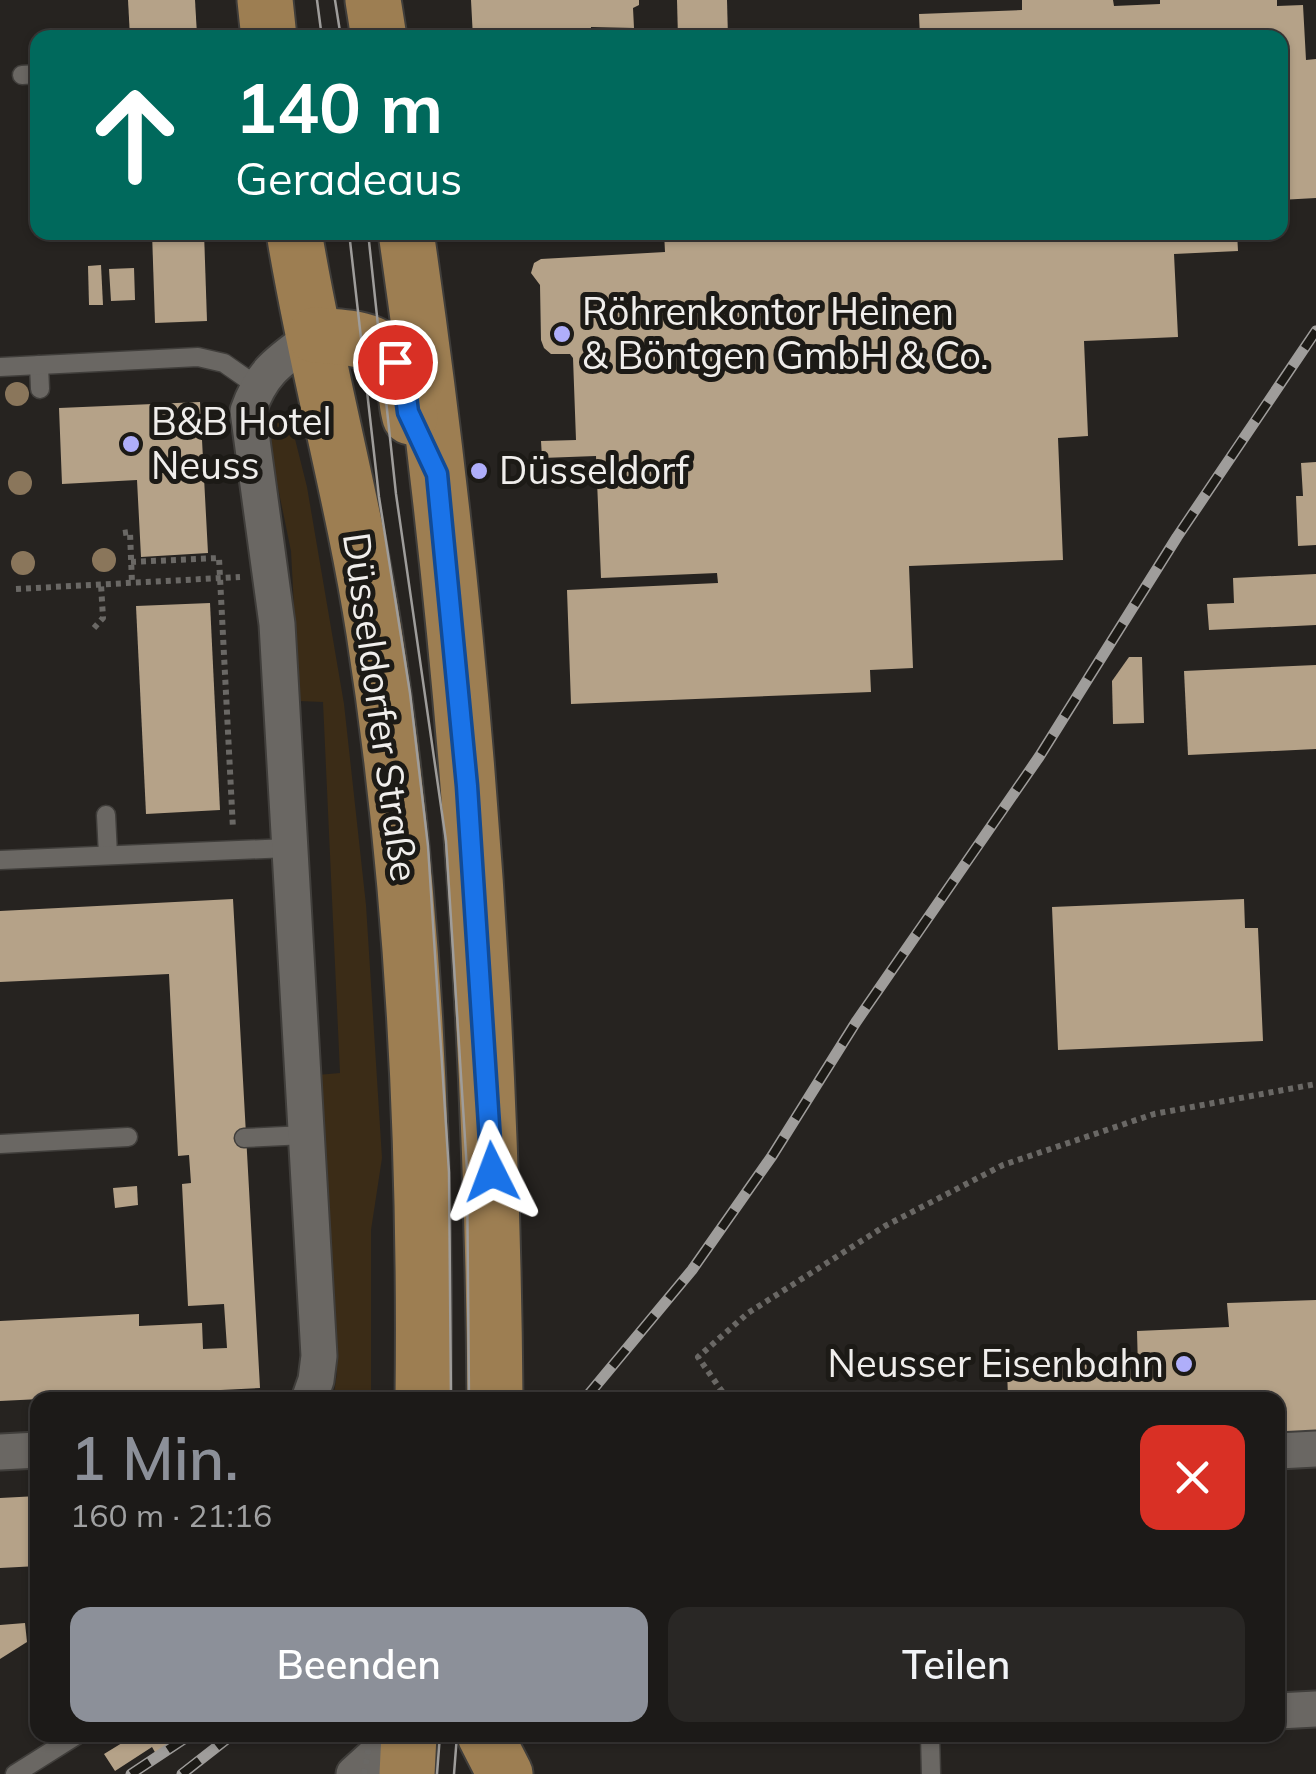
<!DOCTYPE html>
<html lang="de">
<head>
<meta charset="utf-8">
<style>
  :root { --surface:#1c1a18; --page:#292725; --text:#f1f3f6; --muted:#a0a1a2; --line:#3a3837; --accent:#8c9099 }
  body { margin:0; font-family:Mulish,sans-serif; background:var(--page); color:var(--text); height:100vh; display:flex; flex-direction:column; font-size:38px; white-space:nowrap }
  * { box-sizing:border-box; margin:0 }
  p { font-size:32px; color:var(--muted) }
  .icon { flex:none; width:55px; height:55px; fill:none; stroke:currentColor; stroke-width:2; stroke-linecap:round; stroke-linejoin:round }
  .map { position:relative; flex:1; overflow:hidden }
  .sheet { position:absolute; left:30px; top:1392px; width:1255px; height:350px; display:flex; flex-direction:column; background:var(--surface); border-radius:20px; box-shadow:0 2px 8px #0004,0 0 0 2px var(--line) }
  .sheet>* { flex:none }
  .banner { position:absolute; left:30px; top:30px; width:1258px; height:210px; border-radius:20px; box-shadow:0 2px 8px #0004,0 0 0 2px var(--line); background:#00695c; color:#fff; overflow:hidden }
  .pin { position:absolute; display:grid; place-items:center; width:85px; height:85px; color:#fff; margin:-42px; border:5px solid #fff; border-radius:50%; box-shadow:0 2px 10px #0007 }
  .me { position:absolute; width:110px; margin:-55px; rotate:357deg; stroke-linejoin:round; filter:drop-shadow(0 0 8px #0008) }
  .turn { display:flex; align-items:center; gap:35px; height:210px; padding:0 40px; font-size:45px }
  .turn .icon { width:130px; height:130px; stroke-width:2.5 }
  .turn b { display:block; font-size:70px; line-height:85px }
  .round { display:grid; place-items:center; flex:none; width:105px; height:105px; border-radius:20px; background:var(--page) }
  .headline { display:flex; align-items:center; justify-content:space-between; height:170px; padding:0 40px }
  h1 { font-size:60px; font-weight:600; line-height:75px; color:var(--accent) }
  .action { display:flex; gap:20px; margin-top:auto; padding:20px 40px }
  .action a { flex:1; height:115px; border-radius:20px; background:var(--accent); color:#fff; font-size:40px; font-weight:600; line-height:115px; text-align:center }
  .action a+a { background:var(--page); color:var(--text) }
  .map>svg:first-child { display:block }
  .green { fill:#3b2c17 }
  .building { fill:#b5a288 }
  .lines { fill:none; stroke-linecap:round; stroke-linejoin:round }
  .lane-casing { stroke:#403e3b; stroke-width:21 }
  .street-casing { stroke:#403e3b; stroke-width:39 }
  .primary-casing { stroke:#403e3b; stroke-width:59 }
  .path { stroke:#6a6865; stroke-width:6; stroke-dasharray:5 5; stroke-linecap:butt }
  .lane { stroke:#6a6763; stroke-width:18 }
  .street { stroke:#6a6763; stroke-width:35 }
  .primary { stroke:#9d7e52; stroke-width:55 }
  .tram { stroke:#9f9d9b; stroke-width:2.5 }
  .rail-casing { stroke:#9f9d9b; stroke-width:11 }
  .rail { stroke:#1c1a16; stroke-width:8; stroke-dasharray:22; stroke-linecap:butt }
  .path-bridge { stroke:#6a6865; stroke-width:6; stroke-dasharray:5 5; stroke-linecap:butt }
  .tree { fill:#8a765b }
  .route-casing { stroke:#114b97; stroke-width:25 }
  .route { stroke:#1a73e8; stroke-width:18 }
  .poi-dot { fill:#afaefa; stroke:#1c1a16; stroke-width:4 }
  .labels { text-anchor:middle; stroke-width:10; stroke-linejoin:round; paint-order:stroke }
  .poi-label { font-size:38px; fill:#f0eeec; stroke:#1c1a16; text-anchor:start }
  .street-label { font-size:38px; fill:#f0eeec; stroke:#1c1a16 }
</style>
</head>
<body>
<div class="map">
<svg width="1316" height="1774" viewBox="0 0 1316 1774">
  <rect width="100%" height="100%" fill="#262320"/>
  <!-- green -->
  <path class="green" d="M 277,420 L 294,435 L 307,487 L 344,704 L 366,905 L 382,1158 L 371,1230 L 371,1400 L 333,1400 L 337,1373 L 317,1075 L 340,1073 L 323,702 L 299,701 L 291,551 L 275,473 L 270,426 Z"/>
  <!-- building -->
  <g class="building">
    <path d="M 128,0 L 195,0 L 197,35 L 130,37 Z"/>
    <path d="M 471,0 L 639,0 L 639,5 L 633,8 L 634,28 L 591,27 L 591,30 L 509,33 L 509,38 L 473,38 Z"/>
    <path d="M 677,0 L 727,0 L 728,38 L 678,38 Z"/>
    <path d="M 1022,0 L 1113,0 L 1114,6 L 1160,4 L 1160,0 L 1277,0 L 1277,6 L 1303,5 L 1306,60 L 1316,59 L 1316,198 L 1280,200 L 1280,38 L 920,38 L 919,14 L 1022,10 Z"/>
    <path d="M 152,232 L 204,232 L 207,321 L 155,323 Z"/>
    <path d="M 664,232 L 1237,232 L 1238,251 L 1174,254 L 1178,337 L 1084,341 L 1088,436 L 1058,438 L 1063,560 L 909,566 L 913,668 L 870,670 L 871,692 L 571,704 L 567,590 L 718,583 L 717,573 L 601,578 L 596,456 L 542,458 L 541,441 L 576,440 L 573,358 L 570,354 L 551,354 L 544,348 L 541,340 L 540,285 L 531,273 L 534,263 L 541,259 L 665,252 Z"/>
    <path d="M 101,265 L 103,305 L 89,305 L 88,266 Z"/>
    <path d="M 134,268 L 135,300 L 111,301 L 109,269 Z"/>
    <path d="M 200,402 L 208,553 L 141,557 L 137,480 L 62,484 L 59,408 Z"/>
    <path d="M 1316,462 L 1316,545 L 1298,546 L 1296,496 L 1303,496 L 1301,463 Z"/>
    <path d="M 1316,574 L 1316,625 L 1209,630 L 1207,604 L 1234,603 L 1233,578 Z"/>
    <path d="M 210,603 L 220,810 L 146,814 L 136,606 Z"/>
    <path d="M 1129,657 L 1142,657 L 1144,723 L 1113,724 L 1112,681 Z"/>
    <path d="M 1316,665 L 1316,749 L 1188,755 L 1184,671 Z"/>
    <path d="M 233,899 L 260,1388 L 0,1401 L 0,1321 L 139,1314 L 139,1326 L 202,1323 L 203,1349 L 227,1348 L 224,1304 L 188,1306 L 182,1184 L 191,1183 L 189,1155 L 178,1156 L 169,974 L 0,982 L 0,911 Z"/>
    <path d="M 1244,899 L 1245,928 L 1258,928 L 1263,1041 L 1058,1050 L 1052,907 Z"/>
    <path d="M 137,1186 L 138,1205 L 115,1208 L 113,1188 Z"/>
    <path d="M 1316,1300 L 1316,1446 L 1278,1447 L 1278,1400 L 1232,1400 L 1231,1392 L 1164,1395 L 1164,1400 L 1008,1399 L 1007,1368 L 1029,1367 L 1029,1362 L 1091,1359 L 1092,1370 L 1138,1368 L 1137,1331 L 1229,1327 L 1227,1303 Z"/>
    <path d="M 38,1496 L 38,1566 L 0,1568 L 0,1498 Z"/>
    <path d="M 25,1623 L 27,1642 L 0,1659 L 0,1625 Z"/>
    <path d="M 135,1735 L 179,1735 L 171,1740 L 174,1743 L 156,1754 L 152,1747 L 115,1771 L 104,1754 Z"/>
  </g>
  <g class="lines">
    <defs>
      <g id="lane">
        <path d="M 22,75 L 38,74"/>
        <path d="M 39,365 L 40,389"/>
        <path d="M 0,367 L 198,357 L 224,363 L 257,386"/>
        <path d="M 106,815 L 108,855"/>
        <path d="M 0,860 L 288,848"/>
        <path d="M 244,1138 L 305,1135"/>
        <path d="M 0,1144 L 128,1137"/>
        <path d="M 930,1735 L 931,1774"/>
        <path d="M 15,1774 L 77,1735"/>
      </g>
      <g id="street">
        <path d="M 309,1400 L 316,1380 L 319,1356 L 277,624 L 248,411 C 262,370 281,360 315,335"/>
        <path d="M 1278,1451 L 1316,1449"/>
        <path d="M 0,1452 L 38,1450"/>
        <path d="M 1278,1711 L 1316,1709"/>
        <path d="M 354,1774 L 397,1735"/>
      </g>
      <g id="primary">
        <path d="M 265,0 L 269,38"/>
        <path d="M 373,0 L 379,38"/>
        <path d="M 294,232 C 316,367 353,498 374,632 C 414,887 426,1143 423,1400"/>
        <path d="M 406,232 C 462,619 492,1010 495,1400"/>
        <path d="M 315,335 C 352,338 387,337 402,377 C 407,390 406,404 410,417"/>
        <path d="M 485,1735 L 505,1774"/>
        <path d="M 407,1774 L 409,1735"/>
      </g>
    </defs>
    <!-- lane casing -->
    <use href="#lane" class="lane-casing"/>
    <!-- street casing -->
    <use href="#street" class="street-casing"/>
    <!-- primary casing -->
    <use href="#primary" class="primary-casing"/>
    <!-- path -->
    <g class="path">
      <path d="M 123,533 L 130,532 L 132,583"/>
      <path d="M 131,562 L 219,558 L 233,829"/>
      <path d="M 16,589 L 240,577"/>
      <path d="M 94,628 L 103,618 L 101,584"/>
      <path d="M 728,1400 L 698,1357 L 748,1313 L 885,1226 L 1003,1165 L 1154,1114 L 1316,1084"/>
    </g>
    <!-- lane -->
    <use href="#lane" class="lane"/>
    <!-- street -->
    <use href="#street" class="street"/>
    <!-- primary -->
    <use href="#primary" class="primary"/>
    <!-- tram -->
    <g class="tram">
      <path d="M 317,0 L 322,38"/>
      <path d="M 335,0 L 341,38"/>
      <path d="M 349,232 L 379,497 L 410,693 L 428,846 L 449,1172 L 451,1400"/>
      <path d="M 368,232 L 396,494 L 446,841 L 467,1170 L 469,1400"/>
      <path d="M 437,1774 L 440,1735"/>
      <path d="M 454,1774 L 457,1735"/>
    </g>
    <defs>
      <g id="rail">
        <path d="M 584,1400 L 692,1270 L 772,1156 L 856,1022 L 1039,757 L 1177,537 L 1316,331"/>
        <path d="M 131,1774 L 190,1735"/>
        <path d="M 182,1774 L 232,1735"/>
      </g>
    </defs>
    <!-- rail casing -->
    <use href="#rail" class="rail-casing"/>
    <!-- rail -->
    <use href="#rail" class="rail"/>
    <!-- path-bridge -->
    <path class="path-bridge" d="M 364,1774 L 371,1735"/>
  </g>
  <!-- trees -->
  <g class="tree">
    <circle cx="17" cy="394" r="12"/>
    <circle cx="20" cy="483" r="12"/>
    <circle cx="104" cy="560" r="12"/>
    <circle cx="23" cy="563" r="12"/>
  </g>
  <g class="lines">
    <defs>
      <path id="route" d="M 395,362 L 404,381 L 408,412 L 437,474 L 467,786 L 492,1172"/>
    </defs>
    <!-- route casing -->
    <use href="#route" class="route-casing"/>
    <!-- route -->
    <use href="#route" class="route"/>
  </g>
  <!-- markers -->
  <g class="poi-dot">
    <circle cx="562" cy="334" r="10"/>
    <circle cx="131" cy="444" r="10"/>
    <circle cx="479" cy="471" r="10"/>
    <circle cx="1184" cy="1364" r="10"/>
  </g>
  <g class="labels">
    <!-- poi labels -->
    <g class="poi-label">
      <text x="582" y="325">Röhrenkontor Heinen<tspan x="582" dy="44">&amp; Böntgen GmbH &amp; Co.</tspan></text>
      <text x="151" y="435">B&amp;B Hotel<tspan x="151" dy="44">Neuss</tspan></text>
      <text x="499" y="484">Düsseldorf</text>
      <text x="1164" y="1377" text-anchor="end">Neusser Eisenbahn</text>
    </g>
    <!-- street labels -->
    <g class="street-label">
      <text transform="translate(380 707) rotate(82)" y="13">Düsseldorfer Straße</text>
    </g>
  </g>
</svg>
<div class="pin" style="left:395px;top:362px;background:#d93025"><svg class="icon" aria-label="arrive" viewBox="0 0 24 24"><path d="M6 21V4h12l-3 4 3 4H6"/></svg></div>
<svg class="me" style="left:492px;top:1172px" viewBox="-20 -20 40 40"><path d="M0-17L14 15 0 8-14 15z" fill="#1a73e8" stroke="#fff" stroke-width="4"/></svg>
<div class="banner">
<div class="turn"><svg class="icon" aria-label="ahead" viewBox="0 0 24 24"><path d="M12 20V5M6 11l6-6 6 6"/></svg><div><b>140 m</b>Geradeaus</div></div>
</div>
<section class="sheet">
<div class="headline"><div><h1>1 Min.</h1><p>160 m · 21:16</p></div><a class="round" style="background:#d93025;color:#fff"><svg class="icon" aria-label="close" viewBox="0 0 24 24"><path d="M6 6l12 12M18 6L6 18"/></svg></a></div>
<div class="action"><a>Beenden</a><a>Teilen</a></div>
</section>
</div>
</body>
</html>
